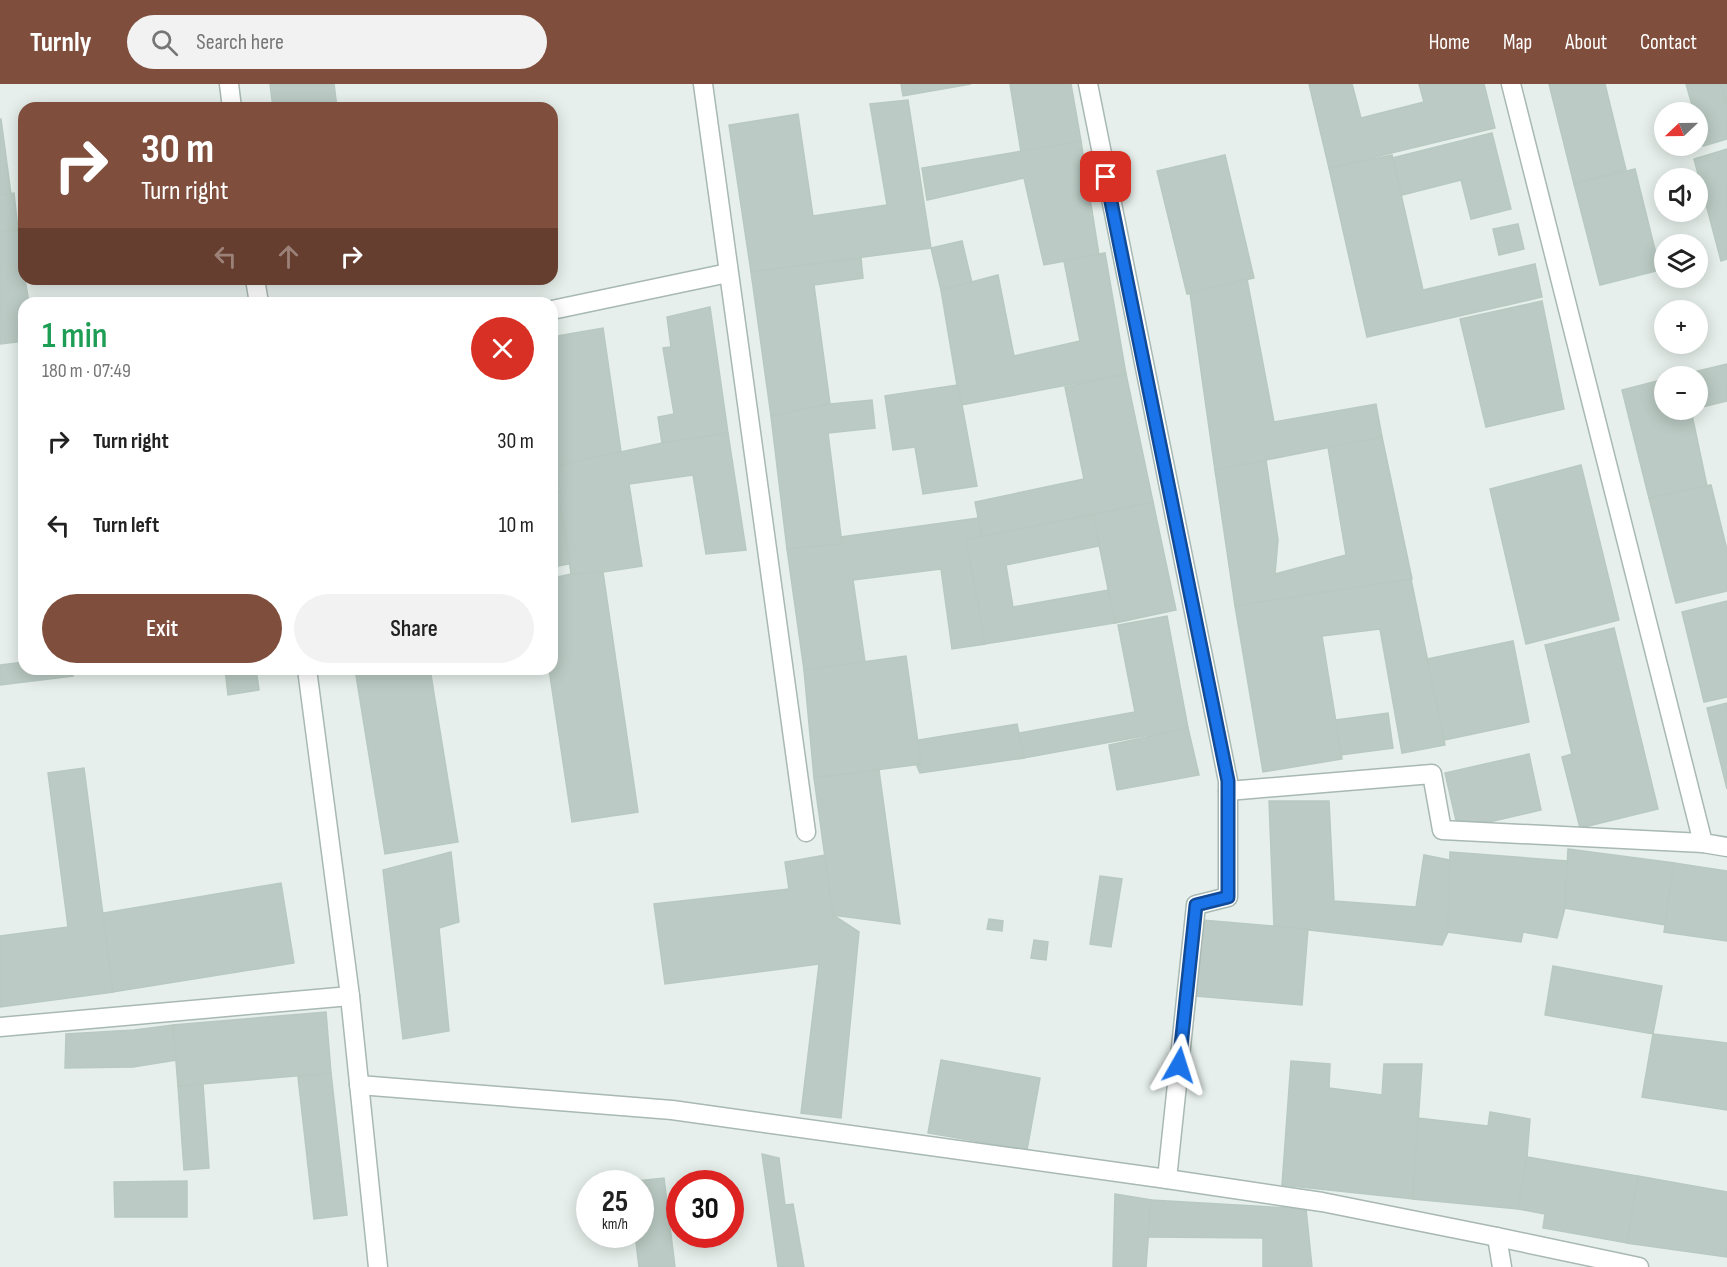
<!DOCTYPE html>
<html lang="en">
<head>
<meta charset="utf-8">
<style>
  :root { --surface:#fff; --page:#f2f2f2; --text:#222; --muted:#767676; --accent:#804e3d }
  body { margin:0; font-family:"Sofia Sans Condensed",sans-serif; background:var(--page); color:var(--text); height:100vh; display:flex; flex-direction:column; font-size:22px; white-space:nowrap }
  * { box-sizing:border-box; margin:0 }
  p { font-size:20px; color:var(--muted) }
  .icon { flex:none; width:33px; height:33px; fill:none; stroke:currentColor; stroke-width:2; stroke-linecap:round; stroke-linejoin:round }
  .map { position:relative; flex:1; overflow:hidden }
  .panel { position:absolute; left:18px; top:213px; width:540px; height:378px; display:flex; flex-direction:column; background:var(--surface); border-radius:18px; box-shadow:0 3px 15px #0003 }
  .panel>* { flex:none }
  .hud { position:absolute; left:18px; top:18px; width:540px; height:183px; border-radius:18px; box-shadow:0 3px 15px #0003; background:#804e3d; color:#fff; overflow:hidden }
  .needle { width:39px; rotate:248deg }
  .controls { position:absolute; left:1654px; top:18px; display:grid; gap:12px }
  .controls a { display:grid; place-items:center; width:54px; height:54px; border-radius:50%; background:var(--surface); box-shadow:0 3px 15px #0003; font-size:30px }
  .speed { position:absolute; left:576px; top:1086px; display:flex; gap:12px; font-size:30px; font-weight:700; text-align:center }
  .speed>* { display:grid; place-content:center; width:78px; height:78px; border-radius:50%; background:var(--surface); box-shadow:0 3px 15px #0003; line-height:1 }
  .speed small { font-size:15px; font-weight:400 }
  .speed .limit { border:9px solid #d22; background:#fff; color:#111 }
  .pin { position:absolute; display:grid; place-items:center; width:51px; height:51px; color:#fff; margin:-26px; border-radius:12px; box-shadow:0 3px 9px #0006 }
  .me { position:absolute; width:66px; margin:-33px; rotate:6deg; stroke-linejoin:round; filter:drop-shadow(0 0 4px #0008) }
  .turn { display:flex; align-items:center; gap:21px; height:126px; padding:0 24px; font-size:27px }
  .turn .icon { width:78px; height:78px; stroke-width:2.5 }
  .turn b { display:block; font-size:42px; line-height:51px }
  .lanes { display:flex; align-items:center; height:57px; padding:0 24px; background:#0003; justify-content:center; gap:30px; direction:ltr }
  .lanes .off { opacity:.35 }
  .round { display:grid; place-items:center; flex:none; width:63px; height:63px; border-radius:32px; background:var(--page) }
  .head { display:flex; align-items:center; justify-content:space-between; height:102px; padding:0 24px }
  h1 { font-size:36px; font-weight:600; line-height:45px; color:#1e9e55 }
  .button { display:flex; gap:12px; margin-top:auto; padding:12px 24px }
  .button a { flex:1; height:69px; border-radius:36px; background:var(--accent); color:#fff; font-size:24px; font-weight:600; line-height:69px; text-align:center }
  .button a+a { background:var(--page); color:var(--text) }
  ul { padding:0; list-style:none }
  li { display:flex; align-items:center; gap:18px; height:84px; padding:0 24px }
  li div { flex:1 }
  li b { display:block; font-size:22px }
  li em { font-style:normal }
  header { display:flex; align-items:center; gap:36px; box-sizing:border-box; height:84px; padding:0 30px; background:var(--accent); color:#fff }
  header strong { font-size:28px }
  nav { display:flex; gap:33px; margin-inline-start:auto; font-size:21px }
  .search { width:420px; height:54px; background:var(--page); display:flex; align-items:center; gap:15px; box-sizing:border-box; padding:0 21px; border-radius:33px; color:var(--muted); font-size:22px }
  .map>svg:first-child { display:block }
  .building { fill:#bbcac4; stroke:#b8c9c2; stroke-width:1.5 }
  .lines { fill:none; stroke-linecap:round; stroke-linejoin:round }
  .minor-casing { stroke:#a8b8b2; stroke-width:21 }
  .minor { stroke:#fff; stroke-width:18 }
  .route-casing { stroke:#114b97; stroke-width:15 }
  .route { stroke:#1a73e8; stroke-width:10 }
</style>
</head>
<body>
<header>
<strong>Turnly</strong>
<div class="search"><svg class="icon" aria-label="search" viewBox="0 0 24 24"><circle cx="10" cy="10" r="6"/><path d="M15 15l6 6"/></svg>Search here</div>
<nav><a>Home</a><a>Map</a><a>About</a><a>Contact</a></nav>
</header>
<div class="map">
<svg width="1727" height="1183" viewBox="0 0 1727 1183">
  <rect width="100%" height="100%" fill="#e6efeb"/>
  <!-- building -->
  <g class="building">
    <path d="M 270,0 L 334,0 L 337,24 L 273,24 Z"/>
    <path d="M 901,0 L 971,0 L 903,12 Z"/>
    <path d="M 1010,0 L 1071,0 L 1081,57 L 1021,68 Z"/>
    <path d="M 1309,0 L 1352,0 L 1361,34 L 1424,18 L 1419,0 L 1484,0 L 1495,44 L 1329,84 Z"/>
    <path d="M 1549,0 L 1605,0 L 1626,86 L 1574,100 Z"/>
    <path d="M 1686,0 L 1721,0 L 1727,23 L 1727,55 L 1703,62 L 1698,45 L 1698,28 L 1694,28 Z"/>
    <path d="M 1721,0 L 1727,0 L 1727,23 Z"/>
    <path d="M 908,16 L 931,164 L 751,188 L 729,41 L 798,30 L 813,132 L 887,121 L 870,20 Z"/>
    <path d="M 1,35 L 11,110 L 0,111 L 0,36 Z"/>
    <path d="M 1492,49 L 1511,125 L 1471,135 L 1461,96 L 1402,111 L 1392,74 Z"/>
    <path d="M 1081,57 L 1099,171 L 1044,181 L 1024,94 L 927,116 L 922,84 Z"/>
    <path d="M 1727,65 L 1727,175 L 1721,177 L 1694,75 Z"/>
    <path d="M 1225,71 L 1254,194 L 1187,210 L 1157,87 Z"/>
    <path d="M 1392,71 L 1423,206 L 1535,180 L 1542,213 L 1367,253 L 1329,84 Z"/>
    <path d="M 1635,85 L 1660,186 L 1600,201 L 1574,100 Z"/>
    <path d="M 14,109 L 18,146 L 0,148 L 0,111 Z"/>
    <path d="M 1518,140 L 1524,165 L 1499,171 L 1493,145 Z"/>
    <path d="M 18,146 L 24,195 L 25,195 L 29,219 L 24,219 L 24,257 L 0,260 L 0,148 Z"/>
    <path d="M 962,157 L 972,199 L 941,206 L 931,164 Z"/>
    <path d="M 1105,169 L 1126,290 L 962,321 L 957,301 L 941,206 L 998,191 L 1014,272 L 1080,257 L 1064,177 Z"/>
    <path d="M 861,174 L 863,194 L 814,201 L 830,320 L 771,332 L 751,188 Z"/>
    <path d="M 1247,195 L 1274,338 L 1376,320 L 1382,353 L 1215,386 L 1190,209 Z"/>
    <path d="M 1542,217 L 1564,325 L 1486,343 L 1460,235 Z"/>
    <path d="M 710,223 L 728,349 L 662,359 L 658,333 L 674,330 L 663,264 L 671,263 L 667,233 Z"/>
    <path d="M 603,244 L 621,368 L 556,382 L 552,364 L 552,253 Z"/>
    <path d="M 1727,280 L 1727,317 L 1698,324 L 1698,292 L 1677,292 Z"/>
    <path d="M 1126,290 L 1153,418 L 982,453 L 975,418 L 1084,395 L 1065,303 Z"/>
    <path d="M 1665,295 L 1665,326 L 1691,326 L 1707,402 L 1649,414 L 1622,306 Z"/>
    <path d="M 957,301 L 962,321 L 977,402 L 923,410 L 915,363 L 893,366 L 885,312 Z"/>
    <path d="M 872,316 L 875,344 L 828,349 L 842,460 L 787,465 L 771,332 L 830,320 Z"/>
    <path d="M 728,349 L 746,466 L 706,470 L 693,391 L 629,400 L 642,482 L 603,488 L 571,490 L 556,382 L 662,359 Z"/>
    <path d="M 1382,353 L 1412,495 L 1235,522 L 1215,386 L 1266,376 L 1278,456 L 1275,490 L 1346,471 L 1328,363 Z"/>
    <path d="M 552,379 L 554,379 L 569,480 L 552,483 Z"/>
    <path d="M 1581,381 L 1619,536 L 1526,560 L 1490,405 Z"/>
    <path d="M 1711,401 L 1727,466 L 1727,507 L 1676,519 L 1649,414 Z"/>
    <path d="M 1153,418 L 1176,526 L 1115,539 L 1093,431 Z"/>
    <path d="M 1093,431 L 1099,462 L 1006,481 L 1013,523 L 1108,506 L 1115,539 L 985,560 L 966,455 Z"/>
    <path d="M 978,434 L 982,453 L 966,455 L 985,560 L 952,565 L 941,485 L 853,496 L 865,578 L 804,586 L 787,465 L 842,460 L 841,453 Z"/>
    <path d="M 603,488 L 638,728 L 572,738 L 549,585 L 552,585 L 552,494 L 571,490 Z"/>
    <path d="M 1411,495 L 1445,661 L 1402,669 L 1380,545 L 1322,552 L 1342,675 L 1263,688 L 1235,522 Z"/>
    <path d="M 1727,517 L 1727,613 L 1704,618 L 1682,528 Z"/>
    <path d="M 1167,532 L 1188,644 L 1024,674 L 1019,649 L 1135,628 L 1118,541 Z"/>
    <path d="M 1614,544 L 1658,725 L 1580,744 L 1562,673 L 1572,670 L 1545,561 Z"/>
    <path d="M 1513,557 L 1529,638 L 1444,656 L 1427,575 Z"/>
    <path d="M 906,572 L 921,680 L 814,694 L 804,586 Z"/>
    <path d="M 24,578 L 24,585 L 72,585 L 73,592 L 0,601 L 0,581 Z"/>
    <path d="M 225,585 L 256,585 L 259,606 L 228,611 Z"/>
    <path d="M 355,585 L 430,585 L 458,758 L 385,770 Z"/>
    <path d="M 1727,619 L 1727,705 L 1707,624 Z"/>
    <path d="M 1388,629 L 1393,664 L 1341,671 L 1336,636 Z"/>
    <path d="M 1017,640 L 1024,674 L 920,689 L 916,680 L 921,680 L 918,656 Z"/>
    <path d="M 1188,644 L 1199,691 L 1117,706 L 1109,661 Z"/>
    <path d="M 1529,670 L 1541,726 L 1458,745 L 1445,689 Z"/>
    <path d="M 84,684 L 113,908 L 0,923 L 0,852 L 68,843 L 48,689 Z"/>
    <path d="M 879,686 L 900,840 L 833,831 L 814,694 Z"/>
    <path d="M 1269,717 L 1329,717 L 1334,817 L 1416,823 L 1424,771 L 1450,776 L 1448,848 L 1442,861 L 1274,842 Z"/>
    <path d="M 1568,765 L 1674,779 L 1665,841 L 1565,824 Z"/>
    <path d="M 451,768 L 459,838 L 439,844 L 449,947 L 403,955 L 383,786 Z"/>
    <path d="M 1450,768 L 1567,777 L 1565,824 L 1557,854 L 1523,848 L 1521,858 L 1448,848 Z"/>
    <path d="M 825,771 L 833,831 L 859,848 L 841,1034 L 801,1029 L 819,880 L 665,900 L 654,820 L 789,805 L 785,778 Z"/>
    <path d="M 1674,779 L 1727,787 L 1727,857 L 1664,848 Z"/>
    <path d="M 1100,792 L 1122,795 L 1111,863 L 1090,860 Z"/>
    <path d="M 281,799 L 294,879 L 113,908 L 103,829 Z"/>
    <path d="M 989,835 L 1003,837 L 1002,847 L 987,845 Z"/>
    <path d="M 1202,836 L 1308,845 L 1302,921 L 1196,912 Z"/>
    <path d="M 1034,856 L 1048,858 L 1046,876 L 1031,874 Z"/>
    <path d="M 1553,882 L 1662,902 L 1653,950 L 1545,931 Z"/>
    <path d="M 326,928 L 331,989 L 178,1002 L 173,941 Z"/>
    <path d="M 173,941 L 176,976 L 133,983 L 65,984 L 66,950 L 134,946 Z"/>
    <path d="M 1653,950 L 1727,959 L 1727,1026 L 1642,1013 Z"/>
    <path d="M 941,976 L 1040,994 L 1027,1066 L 928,1049 Z"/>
    <path d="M 1291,977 L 1330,980 L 1329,1004 L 1382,1011 L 1384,980 L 1422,980 L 1413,1115 L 1282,1101 Z"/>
    <path d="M 331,989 L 347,1131 L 314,1135 L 298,993 Z"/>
    <path d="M 203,1000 L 209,1084 L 184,1086 L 178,1002 Z"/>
    <path d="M 1490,1028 L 1530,1035 L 1527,1073 L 1518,1125 L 1413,1115 L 1418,1034 L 1488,1042 Z"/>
    <path d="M 762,1070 L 779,1074 L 785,1121 L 793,1120 L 804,1183 L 778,1183 Z"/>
    <path d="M 1527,1073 L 1638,1092 L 1627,1159 L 1543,1144 L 1545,1130 L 1518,1125 Z"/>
    <path d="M 1638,1092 L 1727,1108 L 1727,1173 L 1627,1159 Z"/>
    <path d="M 664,1094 L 675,1183 L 639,1183 L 635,1150 L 640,1150 L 640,1100 L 629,1100 L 628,1098 Z"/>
    <path d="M 187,1097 L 187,1133 L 115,1133 L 114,1098 Z"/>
    <path d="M 1115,1110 L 1151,1116 L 1146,1183 L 1113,1183 Z"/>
    <path d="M 1151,1116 L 1306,1125 L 1312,1183 L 1263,1183 L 1263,1154 L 1148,1153 Z"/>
  </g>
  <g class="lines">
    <defs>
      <g id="minor">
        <path d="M 229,0 L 232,24"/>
        <path d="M 703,0 L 806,748"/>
        <path d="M 1088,0 L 1228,697 L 1228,813 L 1196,821 L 1167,1095"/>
        <path d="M 1511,0 L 1703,759 L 1727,763"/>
        <path d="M 255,195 L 259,219"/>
        <path d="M 552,226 L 728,189"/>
        <path d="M 307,585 L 350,912 L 378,1183"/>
        <path d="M 1228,707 L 1432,690 L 1442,746 L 1703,759"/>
        <path d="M 0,943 L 350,912"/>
        <path d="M 359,1001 L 672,1026 L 1167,1095 L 1322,1118 L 1497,1153 L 1639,1183"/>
        <path d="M 1497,1153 L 1502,1183"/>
      </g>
    </defs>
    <!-- minor casing -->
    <use href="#minor" class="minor-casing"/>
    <!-- minor -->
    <use href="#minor" class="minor"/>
  </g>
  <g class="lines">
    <defs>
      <path id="route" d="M 1106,93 L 1228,697 L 1228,813 L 1196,821 L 1179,981"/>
    </defs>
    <!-- route casing -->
    <use href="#route" class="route-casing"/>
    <!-- route -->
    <use href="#route" class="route"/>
  </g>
</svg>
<div class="controls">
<a><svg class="needle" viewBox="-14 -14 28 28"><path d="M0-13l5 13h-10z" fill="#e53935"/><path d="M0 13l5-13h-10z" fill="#767676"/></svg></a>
<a><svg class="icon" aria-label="sound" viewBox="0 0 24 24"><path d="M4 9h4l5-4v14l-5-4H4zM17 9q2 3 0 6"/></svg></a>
<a><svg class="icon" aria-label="layers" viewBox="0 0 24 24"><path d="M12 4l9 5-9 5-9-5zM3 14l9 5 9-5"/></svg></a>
<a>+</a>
<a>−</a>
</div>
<div class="speed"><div>25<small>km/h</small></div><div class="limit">30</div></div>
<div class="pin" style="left:1106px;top:93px;background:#d93025"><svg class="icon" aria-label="arrive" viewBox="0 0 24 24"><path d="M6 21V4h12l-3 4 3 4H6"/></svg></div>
<svg class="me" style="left:1179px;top:981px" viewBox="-20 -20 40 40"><path d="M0-17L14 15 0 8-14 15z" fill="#1a73e8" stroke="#fff" stroke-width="4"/></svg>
<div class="hud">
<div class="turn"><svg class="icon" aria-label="right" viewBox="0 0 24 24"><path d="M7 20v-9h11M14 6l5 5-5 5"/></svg><div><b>30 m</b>Turn right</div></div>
<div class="lanes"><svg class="icon off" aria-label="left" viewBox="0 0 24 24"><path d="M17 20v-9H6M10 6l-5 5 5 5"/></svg><svg class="icon off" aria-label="ahead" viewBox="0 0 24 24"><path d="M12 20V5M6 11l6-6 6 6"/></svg><svg class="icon" aria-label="right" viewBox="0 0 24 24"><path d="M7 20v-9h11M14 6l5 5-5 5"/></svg></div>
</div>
<section class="panel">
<div class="head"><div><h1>1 min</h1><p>180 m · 07:49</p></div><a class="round" style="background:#d93025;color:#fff"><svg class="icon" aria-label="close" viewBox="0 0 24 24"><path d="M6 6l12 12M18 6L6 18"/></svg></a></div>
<ul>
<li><svg class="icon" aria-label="right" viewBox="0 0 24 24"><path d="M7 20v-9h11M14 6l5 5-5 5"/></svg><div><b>Turn right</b></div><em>30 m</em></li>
<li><svg class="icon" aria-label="left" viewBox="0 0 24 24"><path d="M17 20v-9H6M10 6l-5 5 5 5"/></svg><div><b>Turn left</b></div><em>10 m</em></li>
</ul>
<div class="button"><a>Exit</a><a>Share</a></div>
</section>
</div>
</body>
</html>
